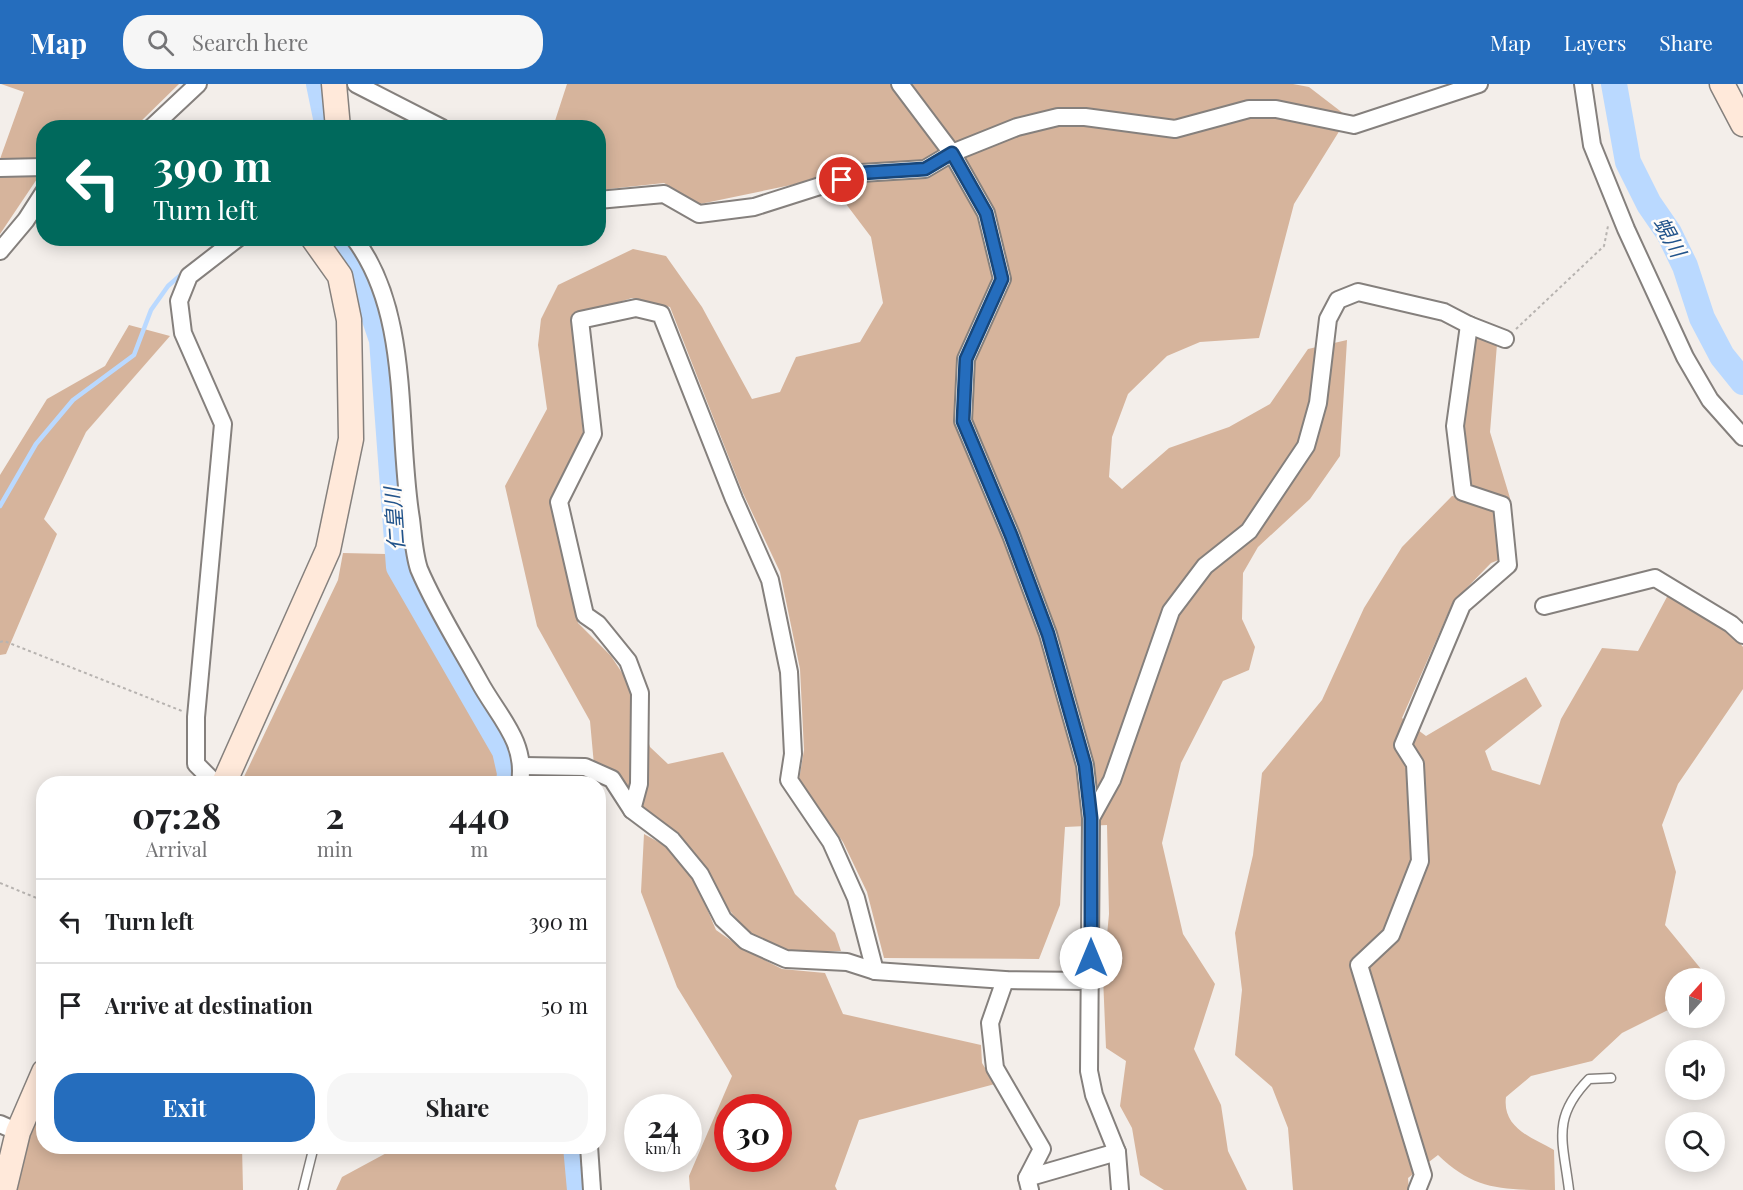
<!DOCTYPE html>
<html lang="en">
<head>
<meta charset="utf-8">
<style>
  :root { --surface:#fff; --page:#f6f6f6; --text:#202124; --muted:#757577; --line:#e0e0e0; --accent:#256dbd }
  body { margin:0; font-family:"Playfair Display","Noto Sans JP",serif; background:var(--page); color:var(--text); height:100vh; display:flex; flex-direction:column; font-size:22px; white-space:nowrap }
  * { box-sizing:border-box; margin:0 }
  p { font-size:20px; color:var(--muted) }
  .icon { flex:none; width:33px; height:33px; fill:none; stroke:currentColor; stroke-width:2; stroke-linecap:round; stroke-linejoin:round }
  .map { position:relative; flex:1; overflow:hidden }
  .details { position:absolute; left:36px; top:692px; width:570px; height:378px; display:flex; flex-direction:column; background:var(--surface); border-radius:24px; box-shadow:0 3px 15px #0003 }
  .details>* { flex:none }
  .hud { position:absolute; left:36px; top:36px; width:570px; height:126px; border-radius:24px; box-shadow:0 3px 15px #0003; background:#00695c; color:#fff; overflow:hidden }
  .needle { width:39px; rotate:21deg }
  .buttons { position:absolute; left:1665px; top:884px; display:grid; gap:12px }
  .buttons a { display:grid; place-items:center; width:60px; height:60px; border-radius:50%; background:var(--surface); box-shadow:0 3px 15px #0003; font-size:30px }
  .speed { position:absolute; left:624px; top:1010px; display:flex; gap:12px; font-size:30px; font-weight:700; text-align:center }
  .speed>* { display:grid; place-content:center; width:78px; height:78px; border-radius:50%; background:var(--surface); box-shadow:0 3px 15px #0003; line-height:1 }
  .speed small { font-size:15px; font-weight:400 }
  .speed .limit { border:9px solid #d22; background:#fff; color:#111 }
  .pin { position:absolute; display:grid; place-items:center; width:51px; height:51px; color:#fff; margin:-26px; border:3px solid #fff; border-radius:50%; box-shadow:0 2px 6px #0007 }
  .me { position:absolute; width:66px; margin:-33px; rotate:0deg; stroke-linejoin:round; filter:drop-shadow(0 0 4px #0008) }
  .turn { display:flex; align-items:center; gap:21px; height:126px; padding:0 18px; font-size:27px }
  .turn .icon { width:78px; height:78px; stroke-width:2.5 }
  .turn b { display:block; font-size:42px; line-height:51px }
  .eta { display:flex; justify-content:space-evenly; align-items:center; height:102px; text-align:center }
  .eta b { font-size:36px; font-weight:700; line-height:42px }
  .primary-button { display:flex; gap:12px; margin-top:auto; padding:12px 18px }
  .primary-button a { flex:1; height:69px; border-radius:24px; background:var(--accent); color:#fff; font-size:24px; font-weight:700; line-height:69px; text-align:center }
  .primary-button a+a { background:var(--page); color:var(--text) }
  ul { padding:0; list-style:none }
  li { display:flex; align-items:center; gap:18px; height:84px; padding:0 18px; border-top:2px solid var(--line) }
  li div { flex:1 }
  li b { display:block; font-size:22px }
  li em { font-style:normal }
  header { display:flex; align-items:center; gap:36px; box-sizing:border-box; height:84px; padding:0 30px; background:var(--accent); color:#fff }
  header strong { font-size:28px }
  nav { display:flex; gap:33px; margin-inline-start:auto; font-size:21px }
  .search { width:420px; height:54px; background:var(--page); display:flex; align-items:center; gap:15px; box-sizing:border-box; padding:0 21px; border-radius:24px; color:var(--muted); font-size:22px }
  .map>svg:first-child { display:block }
  .green { fill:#d6b49c; fill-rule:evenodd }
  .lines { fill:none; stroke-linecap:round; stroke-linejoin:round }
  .stream { stroke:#bad9ff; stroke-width:4.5 }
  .river { stroke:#bad9ff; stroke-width:26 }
  .lane-casing { stroke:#85807d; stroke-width:11 }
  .street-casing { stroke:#85807d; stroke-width:20 }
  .secondary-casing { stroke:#85807d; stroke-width:27 }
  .path { stroke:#b7b3b0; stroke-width:2; stroke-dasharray:3 3; stroke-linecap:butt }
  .lane { stroke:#fff; stroke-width:8 }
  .street { stroke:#fff; stroke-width:16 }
  .secondary { stroke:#ffe9da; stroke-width:24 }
  .route-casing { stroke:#18477b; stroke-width:15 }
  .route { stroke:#256dbd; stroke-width:10 }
  .labels { text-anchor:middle; stroke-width:5; stroke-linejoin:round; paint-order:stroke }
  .water-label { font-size:21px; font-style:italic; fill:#21538b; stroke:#fffcf9 }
</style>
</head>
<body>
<header>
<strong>Map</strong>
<div class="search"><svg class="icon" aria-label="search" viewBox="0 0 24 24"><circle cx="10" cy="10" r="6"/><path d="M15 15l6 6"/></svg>Search here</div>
<nav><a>Map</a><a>Layers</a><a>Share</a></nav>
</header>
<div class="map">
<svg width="1743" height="1106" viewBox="0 0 1743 1106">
  <rect width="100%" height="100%" fill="#f3eeea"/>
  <!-- green -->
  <g class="green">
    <path d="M 1,0 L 179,0 L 135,43 L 44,44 L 43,86 L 0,150 L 0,75 L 24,8 Z"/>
    <path d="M 567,0 L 1293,0 L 1309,3 L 1348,33 L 1294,120 L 1259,254 L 1200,258 L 1167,272 L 1128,310 L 1112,353 L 1109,393 L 1122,405 L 1169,364 L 1229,343 L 1270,320 L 1308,265 L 1347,256 L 1340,372 L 1310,415 L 1258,463 L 1243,489 L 1242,535 L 1255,563 L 1249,586 L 1223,597 L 1181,679 L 1162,759 L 1183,850 L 1215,900 L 1194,965 L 1221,1021 L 1228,1067 L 1247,1106 L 1164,1106 L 1140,1091 L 1132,1044 L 1120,1022 L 1126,977 L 1106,964 L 1103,893 L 1109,830 L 1107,741 L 1065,743 L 1060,821 L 1039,875 L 884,874 L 867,808 L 843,758 L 799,696 L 804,666 L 800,585 L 780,488 L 742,407 L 670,223 L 632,214 L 572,232 L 583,350 L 551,413 L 578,539 L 611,572 L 630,601 L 650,663 L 668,680 L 723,668 L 795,810 L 835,849 L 841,867 L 791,868 L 749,849 L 641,724 L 594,681 L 590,637 L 537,542 L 505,402 L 547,325 L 538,261 L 541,235 L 558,201 L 633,165 L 666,172 L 702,223 L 752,315 L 780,308 L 796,273 L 860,258 L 883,219 L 871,153 L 843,116 L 801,99 L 700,120 L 664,99 L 599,106 L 598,44 L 553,43 Z"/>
    <path d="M 129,241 L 170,252 L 86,348 L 44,435 L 57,450 L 6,570 L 0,571 L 0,391 L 47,315 L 105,282 Z"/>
    <path d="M 1476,246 L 1497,260 L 1490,348 L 1510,414 L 1516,469 L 1491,479 L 1453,518 L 1402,634 L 1426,652 L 1526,593 L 1542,622 L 1485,667 L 1492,686 L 1540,701 L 1561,635 L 1602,564 L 1638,567 L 1668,511 L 1727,543 L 1743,563 L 1743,605 L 1678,700 L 1662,741 L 1676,788 L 1665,841 L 1701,885 L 1694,894 L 1676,894 L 1675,918 L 1670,925 L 1622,949 L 1592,977 L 1531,992 L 1506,1013 C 1502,1044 1531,1053 1554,1066 L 1555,1106 C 1502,1106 1474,1106 1438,1071 L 1408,1094 L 1409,1106 L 1293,1106 L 1288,1044 L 1272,1003 L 1235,971 L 1242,906 L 1235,849 L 1253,771 L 1262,689 L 1322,616 L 1364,524 L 1402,463 L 1452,412 L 1468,414 L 1462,342 Z"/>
    <path d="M 343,469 L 386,470 L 500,679 L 496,699 L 241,699 L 338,496 Z"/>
    <path d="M 644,750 L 664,761 L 694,794 L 716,846 L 743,865 L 782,885 L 825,889 L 843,930 L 981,961 L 982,979 L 995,1000 L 859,1036 L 835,1102 L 837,1106 L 690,1106 L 689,1092 L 732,992 L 677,903 L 641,808 ZM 728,1023 L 778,1023 L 778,1074 L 728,1074 Z"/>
    <path d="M 43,1019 L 44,1062 L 242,1062 L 243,1106 L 14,1106 L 28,1053 Z"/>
    <path d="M 392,1062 L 568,1062 L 571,1106 L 336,1106 L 342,1093 L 392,1066 Z"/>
  </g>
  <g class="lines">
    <!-- stream -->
    <path class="stream" d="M 0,422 L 36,360 L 73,316 L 134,271 L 151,226 L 168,202 L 183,189"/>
    <!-- river -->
    <g class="river">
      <path d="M 319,0 L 328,44"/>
      <path d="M 1614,0 L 1628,78 L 1649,120 L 1669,149 L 1685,182 L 1702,234 L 1722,272 L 1743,298"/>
      <path d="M 333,154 L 360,191 L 382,256 L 399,483 L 505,667 L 510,689 L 509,699"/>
      <path d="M 576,1062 L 580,1106"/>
    </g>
    <defs>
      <g id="lane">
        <path d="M 303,1106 L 314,1062"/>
        <path d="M 1569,1106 C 1563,1057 1551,1034 1589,995 L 1611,994"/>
      </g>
      <g id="street">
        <path d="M 356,0 L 442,44"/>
        <path d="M 900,0 L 952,69 L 986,129 L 1002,195 L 966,275 L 963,337 L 1011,451 L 1048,550 L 1085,681 L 1091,734 L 1089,987 L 1094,1011 L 1117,1068 L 1120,1106"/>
        <path d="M 1583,0 L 1592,61 L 1626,145 L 1685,273 L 1710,316 L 1743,353"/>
        <path d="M 151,44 L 198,0"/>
        <path d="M 0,84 L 44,83"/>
        <path d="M 598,116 L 664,110 L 699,130 L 754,123 L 861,89 L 925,85 L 952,69 L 1017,43 L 1058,33 L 1085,33 L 1175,45 L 1249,25 L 1276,25 L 1354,41 L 1479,0"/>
        <path d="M 354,154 C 412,230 396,345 411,435 C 413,451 414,470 419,485 C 435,523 459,561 479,597 C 497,631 527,657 520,699"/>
        <path d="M 0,167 L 26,136 L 44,108"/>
        <path d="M 1544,522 L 1655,494 L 1731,540 L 1743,551"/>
        <path d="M 523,682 L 585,683 L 612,695 L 632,726 L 672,756 L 700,790 L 723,835 L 746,857 L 786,875 L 847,878 L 875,887 L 1005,896 L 1091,897"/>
        <path d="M 215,699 L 196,680 L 196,633 L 223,340 L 183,249 L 179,217 L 189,192 L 238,154"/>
        <path d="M 632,726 L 639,700 L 640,609 L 628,577 L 598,540 L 585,531 L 559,418 L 593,350 L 580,236 L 636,224 L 661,230 L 734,415 L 770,496 L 789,588 L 793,670 L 789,696 L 831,758 L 856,814 L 875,887"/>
        <path d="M 1091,734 L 1112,696 L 1171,527 L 1205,482 L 1249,447 L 1306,362 L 1318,319 L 1328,235 L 1338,216 L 1358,208 L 1444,228 L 1469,241 L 1505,255"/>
        <path d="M 1005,896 L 990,939 L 995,984 L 1042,1065 L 1027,1094 L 1030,1106"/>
        <path d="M 0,1040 L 18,1048"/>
        <path d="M 589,1062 L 592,1106"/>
        <path d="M 1027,1094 L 1117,1068"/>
        <path d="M 1417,1106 L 1423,1091 L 1359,881 L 1391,851 L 1420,777 L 1415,680 L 1403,661 L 1462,521 L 1508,481 L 1502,421 L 1463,408 L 1455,342 L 1469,241"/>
      </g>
      <g id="secondary">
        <path d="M 334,0 L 338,44"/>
        <path d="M 1722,0 L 1743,40"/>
        <path d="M 224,699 L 328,466 L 351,355 L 349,236 L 340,192 L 313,154"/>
        <path d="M 4,1106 L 18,1048 L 44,988"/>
      </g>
    </defs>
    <!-- lane casing -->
    <use href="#lane" class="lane-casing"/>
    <!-- street casing -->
    <use href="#street" class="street-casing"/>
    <!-- secondary casing -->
    <use href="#secondary" class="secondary-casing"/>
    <!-- path -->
    <g class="path">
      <path d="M 1516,245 L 1604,162 L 1608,142"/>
      <path d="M 0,558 L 4,557 L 182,627"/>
      <path d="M 0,799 L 44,817"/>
    </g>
    <!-- lane -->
    <use href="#lane" class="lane"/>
    <!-- street -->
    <use href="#street" class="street"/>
    <!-- secondary -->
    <use href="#secondary" class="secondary"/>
  </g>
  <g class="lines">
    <defs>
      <path id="route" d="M 842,96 L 861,89 L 925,85 L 952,69 L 986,129 L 1002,195 L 966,275 L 963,337 L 1011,451 L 1048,550 L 1085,681 L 1091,734 L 1091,874"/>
    </defs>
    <!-- route casing -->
    <use href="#route" class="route-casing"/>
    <!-- route -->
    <use href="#route" class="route"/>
  </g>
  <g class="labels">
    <!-- water labels -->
    <g class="water-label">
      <text transform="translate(1669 153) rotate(61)" y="7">蜆川</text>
      <text transform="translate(395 435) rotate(-94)" y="7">仁皇川</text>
    </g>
  </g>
</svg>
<div class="buttons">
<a><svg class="needle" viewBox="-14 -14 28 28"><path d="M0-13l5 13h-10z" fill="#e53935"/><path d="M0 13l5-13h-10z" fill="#757577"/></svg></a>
<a><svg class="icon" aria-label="sound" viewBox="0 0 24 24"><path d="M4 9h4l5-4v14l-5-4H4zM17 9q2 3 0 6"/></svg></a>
<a><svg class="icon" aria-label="search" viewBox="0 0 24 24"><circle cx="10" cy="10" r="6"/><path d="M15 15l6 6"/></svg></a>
</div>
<div class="speed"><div>24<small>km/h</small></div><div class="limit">30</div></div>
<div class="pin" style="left:842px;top:96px;background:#d93025"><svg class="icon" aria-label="arrive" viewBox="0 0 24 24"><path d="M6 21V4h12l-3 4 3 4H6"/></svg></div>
<svg class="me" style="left:1091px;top:874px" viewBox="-20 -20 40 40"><circle r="19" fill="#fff"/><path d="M0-13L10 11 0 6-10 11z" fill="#256dbd"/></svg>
<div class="hud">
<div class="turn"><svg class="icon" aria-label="left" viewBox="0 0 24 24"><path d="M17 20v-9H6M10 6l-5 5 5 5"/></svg><div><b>390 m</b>Turn left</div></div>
</div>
<section class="details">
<div class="eta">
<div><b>07:28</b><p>Arrival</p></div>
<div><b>2</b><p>min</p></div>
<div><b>440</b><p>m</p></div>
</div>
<ul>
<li><svg class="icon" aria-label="left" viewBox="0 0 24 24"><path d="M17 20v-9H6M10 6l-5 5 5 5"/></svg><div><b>Turn left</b></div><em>390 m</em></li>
<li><svg class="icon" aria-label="arrive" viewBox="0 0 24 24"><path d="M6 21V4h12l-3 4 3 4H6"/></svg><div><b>Arrive at destination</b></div><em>50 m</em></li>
</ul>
<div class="primary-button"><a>Exit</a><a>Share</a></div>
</section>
</div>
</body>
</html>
